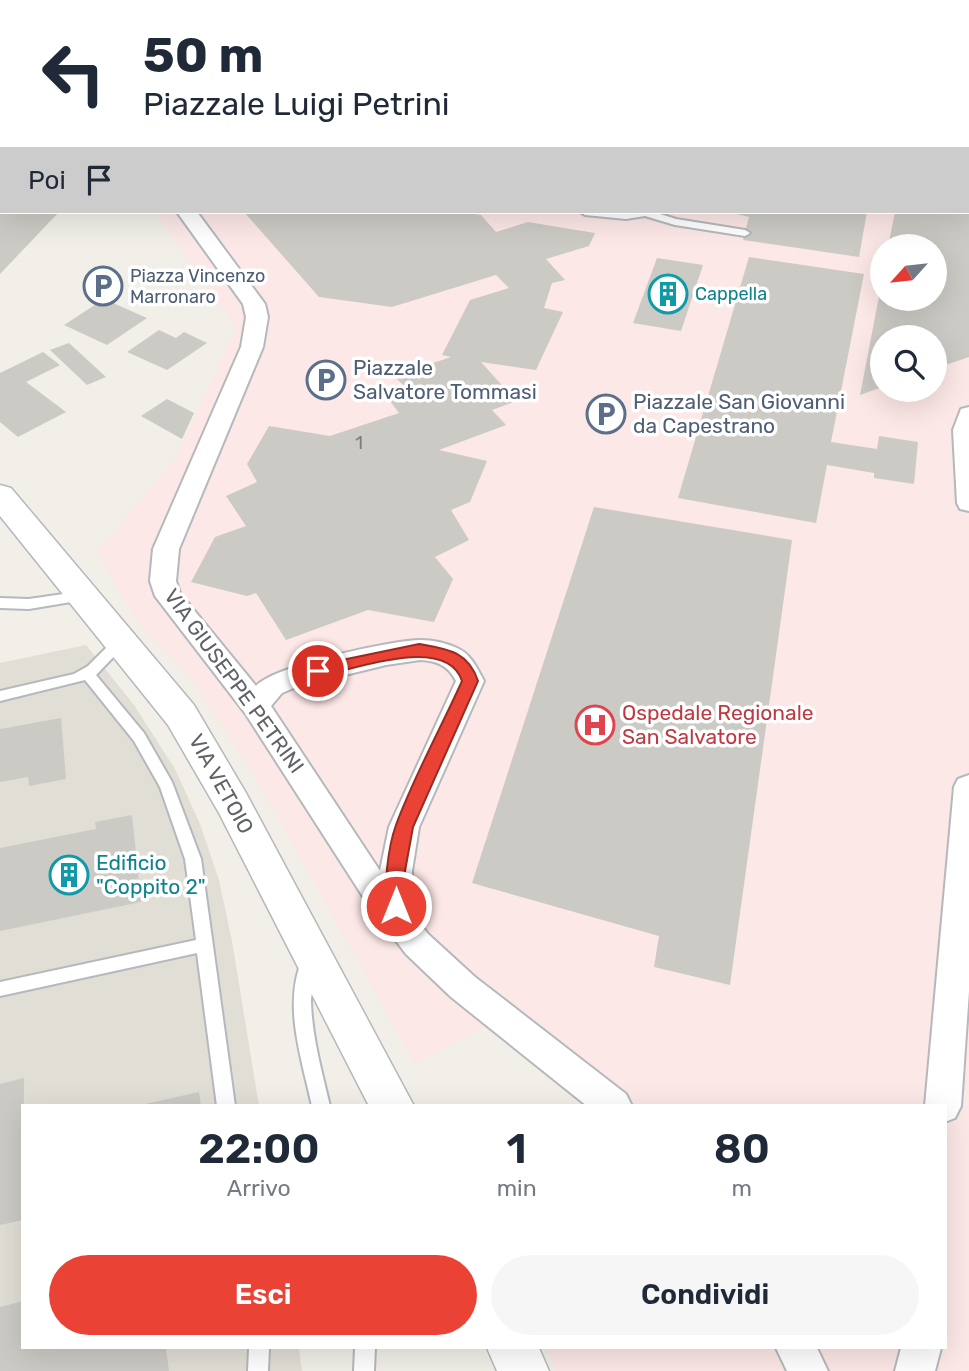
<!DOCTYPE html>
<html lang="it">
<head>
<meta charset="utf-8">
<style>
  :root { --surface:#fff; --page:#f6f6f7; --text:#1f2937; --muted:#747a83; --accent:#ea4335 }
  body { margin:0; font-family:Rubik,sans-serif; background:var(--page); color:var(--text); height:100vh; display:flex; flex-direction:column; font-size:26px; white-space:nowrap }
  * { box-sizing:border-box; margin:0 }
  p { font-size:23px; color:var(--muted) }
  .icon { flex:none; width:38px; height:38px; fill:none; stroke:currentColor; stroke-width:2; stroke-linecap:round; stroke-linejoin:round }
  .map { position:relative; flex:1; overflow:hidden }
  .details { position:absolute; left:21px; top:1104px; width:926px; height:245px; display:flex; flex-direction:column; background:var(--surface); border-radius:0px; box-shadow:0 7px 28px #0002 }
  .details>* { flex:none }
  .banner { position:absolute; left:0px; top:0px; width:970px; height:214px; box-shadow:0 7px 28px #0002; background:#fff; color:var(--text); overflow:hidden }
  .needle { width:46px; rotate:243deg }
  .tools { position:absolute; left:870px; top:234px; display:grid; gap:14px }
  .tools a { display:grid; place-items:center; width:77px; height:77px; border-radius:50%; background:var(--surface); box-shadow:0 7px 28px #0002; font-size:35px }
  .pin { position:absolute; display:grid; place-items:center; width:60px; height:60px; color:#fff; margin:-30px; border:4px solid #fff; border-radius:50%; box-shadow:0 2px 7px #0007 }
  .me { position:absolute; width:77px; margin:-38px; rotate:0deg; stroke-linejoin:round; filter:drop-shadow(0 0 5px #0008) }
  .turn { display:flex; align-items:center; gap:24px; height:147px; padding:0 28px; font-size:32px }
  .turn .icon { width:91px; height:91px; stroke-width:2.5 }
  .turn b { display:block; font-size:49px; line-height:60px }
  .then { display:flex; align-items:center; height:66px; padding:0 28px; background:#0003; gap:14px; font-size:26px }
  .eta { display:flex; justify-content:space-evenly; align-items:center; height:119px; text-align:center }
  .eta b { font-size:42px; font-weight:600; line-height:49px }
  .button { display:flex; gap:14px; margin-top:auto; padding:14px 28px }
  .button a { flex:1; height:80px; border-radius:42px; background:var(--accent); color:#fff; font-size:28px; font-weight:600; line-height:80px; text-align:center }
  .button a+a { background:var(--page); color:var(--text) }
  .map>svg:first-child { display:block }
  .education { fill:#e1ded6 }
  .medical { fill:#fce8e6; fill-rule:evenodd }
  .building { fill:#cccac5 }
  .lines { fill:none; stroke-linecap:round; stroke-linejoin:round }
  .service-casing { stroke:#b5b8bc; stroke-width:4 }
  .minor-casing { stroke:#b5b8bc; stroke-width:4 }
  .tertiary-casing { stroke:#b5b8bc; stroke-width:3 }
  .service { fill:#fff; fill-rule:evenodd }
  .minor { fill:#fff; fill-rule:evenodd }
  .tertiary { fill:#fff; fill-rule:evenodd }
  .route { fill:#ea4335; stroke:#982c22; stroke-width:2 }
  .labels { text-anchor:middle; stroke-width:7; stroke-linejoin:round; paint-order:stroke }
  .far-service-label { font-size:18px; fill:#4e5e75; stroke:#fff; text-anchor:start }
  .far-culture-label { font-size:18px; fill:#0d838f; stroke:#fff; text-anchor:start }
  .number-label { font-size:18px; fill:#7a7d7f }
  .service-label { font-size:21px; fill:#4e5e75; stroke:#fff; text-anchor:start }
  .street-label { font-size:21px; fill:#5f6368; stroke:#fff }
  .health-label { font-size:21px; fill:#be3a42; stroke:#fff; text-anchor:start }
  .culture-label { font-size:21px; fill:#0d838f; stroke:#fff; text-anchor:start }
</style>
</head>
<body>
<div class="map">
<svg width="969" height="1371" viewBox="0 0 969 1371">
  <rect width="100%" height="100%" fill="#f1efe8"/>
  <!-- education -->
  <path class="education" d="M 86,645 L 134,705 L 175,769 L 200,824 L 219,880 L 232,941 L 259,1106 L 23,1106 L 23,1348 L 299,1348 L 302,1371 L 0,1371 L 0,663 Z"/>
  <!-- medical -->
  <path class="medical" d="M 140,0 L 969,0 L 969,1371 L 556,1371 L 545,1348 L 945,1348 L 945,1106 L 584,1106 L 490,1024 L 415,1064 L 254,775 L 188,675 L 138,623 L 97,552 L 175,459 L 236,328 L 155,212 L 968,212 L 968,2 L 138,2 ZM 882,247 L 934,247 L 934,299 L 882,299 ZM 882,338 L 934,338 L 934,390 L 882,390 Z"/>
  <!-- building -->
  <g class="building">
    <path d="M 0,212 L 59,212 L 0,274 Z"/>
    <path d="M 244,212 L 461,212 L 481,215 L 496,232 L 528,222 L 595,233 L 589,246 L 546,259 L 565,280 L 552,283 L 544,308 L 563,312 L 536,370 L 481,362 L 516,401 L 492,410 L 506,425 L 439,450 L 487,461 L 470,502 L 451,510 L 469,540 L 435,557 L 453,579 L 434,622 L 368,610 L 286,640 L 256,593 L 247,596 L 191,582 L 215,537 L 246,526 L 226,496 L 257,482 L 247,464 L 269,426 L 330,436 L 399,413 L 387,397 L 408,390 L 394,376 L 451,357 L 442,355 L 470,300 L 509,288 L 496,275 L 392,307 L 319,297 Z"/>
    <path d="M 729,212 L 867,212 L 859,257 L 743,240 L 749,217 Z"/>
    <path d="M 895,212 L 969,212 L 969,357 L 934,369 L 934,338 L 882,338 L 882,387 L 860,395 L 881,286 L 882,299 L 934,299 L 934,247 L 888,247 Z"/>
    <path d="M 749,257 L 864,274 L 831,442 L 877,449 L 879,436 L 918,442 L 914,484 L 874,478 L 874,473 L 827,465 L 816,523 L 678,498 Z"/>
    <path d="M 657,258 L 703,265 L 681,331 L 633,323 Z"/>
    <path d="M 104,299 L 147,318 L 107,345 L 64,325 Z"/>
    <path d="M 159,330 L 176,338 L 184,332 L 207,343 L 167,370 L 127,352 Z"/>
    <path d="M 69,343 L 106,377 L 87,385 L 50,350 Z"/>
    <path d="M 43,352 L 60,365 L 26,382 L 66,412 L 18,437 L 0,422 L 0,373 Z"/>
    <path d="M 167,399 L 194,413 L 182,439 L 141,416 Z"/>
    <path d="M 594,507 L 792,540 L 730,985 L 654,967 L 659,936 L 472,883 Z"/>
    <path d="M 61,718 L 66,779 L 29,786 L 28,777 L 0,782 L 0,729 Z"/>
    <path d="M 132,815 L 141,902 L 0,931 L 0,848 L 96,829 L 95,822 Z"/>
    <path d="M 24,1078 L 23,1220 L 0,1225 L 0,1084 Z"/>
    <path d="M 199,1092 L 201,1106 L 141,1106 L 141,1105 Z"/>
    <path d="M 23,1301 L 23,1348 L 166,1348 L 169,1371 L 0,1371 L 0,1307 Z"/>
  </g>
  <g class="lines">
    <defs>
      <g id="service">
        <path d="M 154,0 L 166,0 L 152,2 Z"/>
        <path d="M 252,0 L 275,0 L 277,2 L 253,2 Z"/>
        <rect x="707" y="0" width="8" height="2"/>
        <path d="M 580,212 L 654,212 L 676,219 L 745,230 L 750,233 L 745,236 L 675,225 L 645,216 L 626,219 L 585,215 Z"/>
        <path d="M 84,591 L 91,596 L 89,599 L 29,609 L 0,608 L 0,598 L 29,599 Z"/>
        <path d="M 122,635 L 129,640 L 127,643 L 96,675 L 144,733 L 172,782 L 201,859 L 235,1106 L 217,1106 L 197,953 L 0,996 L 0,982 L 196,940 L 185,859 L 160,787 L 134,741 L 85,680 L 0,701 L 0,691 L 74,674 L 88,666 L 117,637 Z"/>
        <path d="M 309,956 L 315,958 C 319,967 311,990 311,1002 C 312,1037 322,1072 330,1106 L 312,1106 C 302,1060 282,1003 303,958 Z"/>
        <path d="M 249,1348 L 269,1348 L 268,1371 L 248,1371 Z"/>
        <path d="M 355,1348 L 375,1348 L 374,1371 L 354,1371 Z"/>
      </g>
      <g id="minor">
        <path d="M 140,0 L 157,0 L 139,2 Z"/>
        <rect x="0" y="128" width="2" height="12"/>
        <path d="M 177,212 L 197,212 L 265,304 L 268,317 L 263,347 L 179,549 L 176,581 L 180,593 L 256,686 C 274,666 391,640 421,640 C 433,640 446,643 457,648 C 471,654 477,668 484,681 L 419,827 L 412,871 L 414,916 L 428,934 L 475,977 L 626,1094 L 632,1106 L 587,1106 L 451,997 L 406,954 L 367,903 L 245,713 L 155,596 L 150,581 L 153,549 L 241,347 L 246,317 L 243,304 ZM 420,660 C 437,661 448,665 456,681 L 389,827 L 380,871 L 271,706 L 282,693 L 296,687 L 386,665 Z"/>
        <path d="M 969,407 L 969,511 L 960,509 L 957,503 L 953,430 L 961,409 Z"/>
        <path d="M 969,775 L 969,991 L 961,1106 L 955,1118 L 945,1122 L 945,1106 L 925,1106 L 954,787 L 958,779 Z"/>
        <path d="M 776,1348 L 817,1348 L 828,1371 L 787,1371 Z"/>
        <path d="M 901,1348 L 941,1348 L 935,1371 L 895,1371 Z"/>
      </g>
      <g id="tertiary">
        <path d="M 62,0 L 84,0 L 85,2 L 63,2 Z"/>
        <rect x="0" y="81" width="2" height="14"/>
        <path d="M 0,485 L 11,488 L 194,705 L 246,793 L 414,1106 L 369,1106 L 219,813 L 168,725 L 0,516 Z"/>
        <path d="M 487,1348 L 539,1348 L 549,1371 L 497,1371 Z"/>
      </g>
    </defs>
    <!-- service casing -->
    <use href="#service" class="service-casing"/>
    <!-- minor casing -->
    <use href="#minor" class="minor-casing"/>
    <!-- tertiary casing -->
    <use href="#tertiary" class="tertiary-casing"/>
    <!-- service -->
    <use href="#service" class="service"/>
    <!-- minor -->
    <use href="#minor" class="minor"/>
    <!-- tertiary -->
    <use href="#tertiary" class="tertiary"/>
  </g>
  <!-- route -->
  <path class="route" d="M 419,644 C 447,649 468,651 478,681 L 413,827 L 405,871 L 405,906 L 403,911 L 396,913 L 390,911 C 381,894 389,844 396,825 C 414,776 441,728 462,681 C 447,634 353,669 318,677 L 310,671 L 318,665 Z"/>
  <!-- icons -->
  <defs>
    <symbol id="parking-ring" viewBox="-11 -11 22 22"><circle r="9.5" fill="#fff" stroke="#5c6f8a" stroke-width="1.5"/><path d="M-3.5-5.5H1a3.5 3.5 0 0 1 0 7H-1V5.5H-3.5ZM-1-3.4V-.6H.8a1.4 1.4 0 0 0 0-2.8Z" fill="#5c6f8a"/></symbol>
    <symbol id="building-ring" viewBox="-11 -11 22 22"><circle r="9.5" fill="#fff" stroke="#0f9aa8" stroke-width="1.5"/><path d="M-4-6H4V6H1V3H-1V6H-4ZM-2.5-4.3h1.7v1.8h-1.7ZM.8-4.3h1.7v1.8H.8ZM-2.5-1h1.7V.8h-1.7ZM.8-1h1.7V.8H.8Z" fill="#0f9aa8"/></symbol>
    <symbol id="hospital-ring" viewBox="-11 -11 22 22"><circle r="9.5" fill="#fff" stroke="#e0444e" stroke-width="1.5"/><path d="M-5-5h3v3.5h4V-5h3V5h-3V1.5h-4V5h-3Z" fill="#e0444e"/></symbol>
  </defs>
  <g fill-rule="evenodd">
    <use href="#parking-ring" x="81" y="264" width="44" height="44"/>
    <use href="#building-ring" x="646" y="272" width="44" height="44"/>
    <use href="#parking-ring" x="304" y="358" width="44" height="44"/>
    <use href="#parking-ring" x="584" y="392" width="44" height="44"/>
    <use href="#hospital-ring" x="573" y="703" width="44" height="44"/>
    <use href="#building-ring" x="47" y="853" width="44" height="44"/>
  </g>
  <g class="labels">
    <!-- far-service labels -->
    <g class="far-service-label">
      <text x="130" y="282">Piazza Vincenzo<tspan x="130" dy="21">Marronaro</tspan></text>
    </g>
    <!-- far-culture labels -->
    <g class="far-culture-label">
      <text x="695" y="300">Cappella</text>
    </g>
    <!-- number labels -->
    <g class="number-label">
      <text x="359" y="449">1</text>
    </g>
    <!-- service labels -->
    <g class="service-label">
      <text x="353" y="375">Piazzale<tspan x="353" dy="24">Salvatore Tommasi</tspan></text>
      <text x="633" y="409">Piazzale San Giovanni<tspan x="633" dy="24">da Capestrano</tspan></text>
    </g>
    <!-- street labels -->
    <g class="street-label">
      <text transform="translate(234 681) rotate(54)" y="7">VIA GIUSEPPE PETRINI</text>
      <text transform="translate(221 784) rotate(61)" y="7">VIA VETOIO</text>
    </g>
    <!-- health labels -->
    <g class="health-label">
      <text x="622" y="720">Ospedale Regionale<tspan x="622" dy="24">San Salvatore</tspan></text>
    </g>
    <!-- culture labels -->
    <g class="culture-label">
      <text x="96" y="870">Edificio<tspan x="96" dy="24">"Coppito 2"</tspan></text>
    </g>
  </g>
</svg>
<div class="tools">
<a><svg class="needle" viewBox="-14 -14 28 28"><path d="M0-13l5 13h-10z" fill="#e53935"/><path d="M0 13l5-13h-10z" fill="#747a83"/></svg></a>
<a><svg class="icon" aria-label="search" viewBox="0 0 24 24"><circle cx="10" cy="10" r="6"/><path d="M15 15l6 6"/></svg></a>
</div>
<div class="pin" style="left:318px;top:671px;background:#d93025"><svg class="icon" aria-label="arrive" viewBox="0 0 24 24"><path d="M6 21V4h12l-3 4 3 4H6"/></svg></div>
<svg class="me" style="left:396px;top:906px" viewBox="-20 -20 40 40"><circle r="17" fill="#ea4335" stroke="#fff" stroke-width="3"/><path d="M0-11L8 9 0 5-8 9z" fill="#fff"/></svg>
<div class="banner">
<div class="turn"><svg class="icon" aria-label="left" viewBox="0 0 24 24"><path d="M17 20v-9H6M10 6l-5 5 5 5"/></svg><div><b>50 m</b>Piazzale Luigi Petrini</div></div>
<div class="then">Poi<svg class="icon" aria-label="arrive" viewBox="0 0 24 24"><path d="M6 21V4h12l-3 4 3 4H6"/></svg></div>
</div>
<section class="details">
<div class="eta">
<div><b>22:00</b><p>Arrivo</p></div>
<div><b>1</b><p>min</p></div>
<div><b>80</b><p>m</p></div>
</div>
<div class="button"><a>Esci</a><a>Condividi</a></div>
</section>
</div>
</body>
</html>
